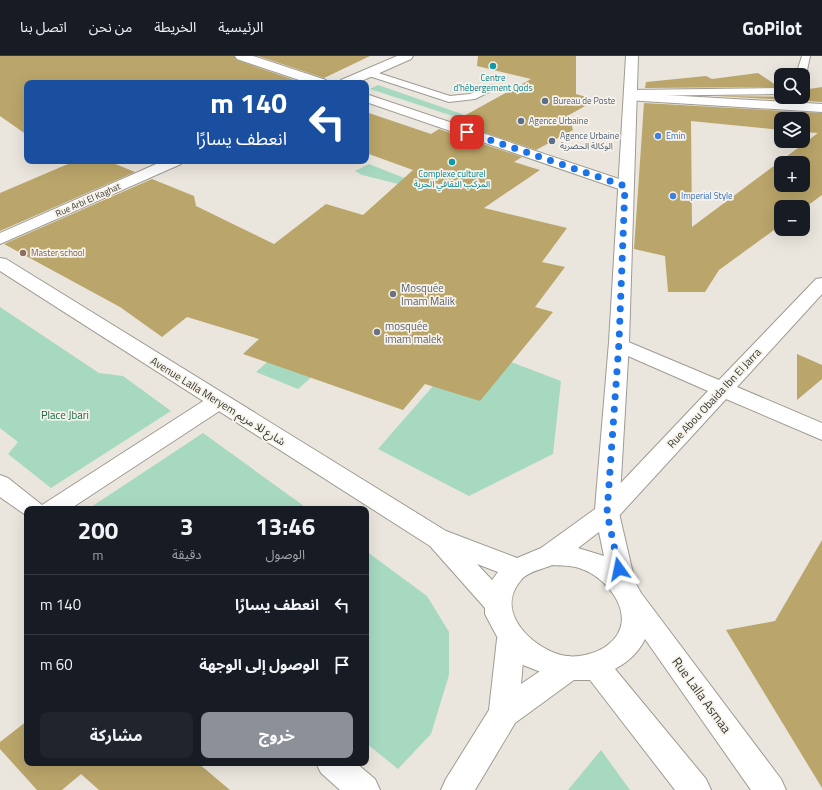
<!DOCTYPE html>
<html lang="ar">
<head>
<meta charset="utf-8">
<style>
  :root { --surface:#171b24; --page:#20242c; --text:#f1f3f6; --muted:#9ea1a6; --line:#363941; --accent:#8c9099 }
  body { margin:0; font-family:"Titillium Web","Noto Sans Arabic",sans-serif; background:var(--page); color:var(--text); direction:rtl; height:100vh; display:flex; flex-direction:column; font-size:15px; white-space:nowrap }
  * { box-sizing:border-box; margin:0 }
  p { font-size:13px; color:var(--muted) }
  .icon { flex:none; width:22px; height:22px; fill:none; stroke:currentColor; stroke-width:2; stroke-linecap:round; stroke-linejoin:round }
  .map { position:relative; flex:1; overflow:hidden; direction:ltr }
  .panel { position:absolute; left:24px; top:450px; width:345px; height:260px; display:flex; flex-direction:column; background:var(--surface); border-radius:8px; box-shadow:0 4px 16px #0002; direction:rtl }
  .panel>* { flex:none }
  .banner { position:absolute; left:24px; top:24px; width:345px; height:84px; border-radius:8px; box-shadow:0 4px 16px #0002; direction:rtl; background:#1a4fa0; color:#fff; overflow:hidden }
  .tools { position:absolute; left:774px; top:12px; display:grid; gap:8px }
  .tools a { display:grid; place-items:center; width:36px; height:36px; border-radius:8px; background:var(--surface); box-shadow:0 4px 16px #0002; font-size:20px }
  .pin { position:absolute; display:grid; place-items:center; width:34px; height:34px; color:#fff; margin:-17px; border-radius:8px; box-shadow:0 2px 6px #0006 }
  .me { position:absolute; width:44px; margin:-22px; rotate:348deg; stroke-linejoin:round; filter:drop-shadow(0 0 3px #0008) }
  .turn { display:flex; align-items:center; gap:14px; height:84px; padding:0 16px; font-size:18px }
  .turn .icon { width:52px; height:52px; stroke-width:2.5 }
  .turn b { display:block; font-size:28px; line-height:34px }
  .eta { display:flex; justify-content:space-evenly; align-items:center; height:68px; text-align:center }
  .eta b { font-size:24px; font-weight:700; line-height:28px }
  .action { display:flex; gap:8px; margin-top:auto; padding:8px 16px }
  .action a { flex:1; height:46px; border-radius:8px; background:var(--accent); color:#fff; font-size:16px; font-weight:700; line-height:46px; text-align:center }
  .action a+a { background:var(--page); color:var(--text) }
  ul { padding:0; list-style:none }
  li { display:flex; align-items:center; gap:12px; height:60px; padding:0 16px; border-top:1px solid var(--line) }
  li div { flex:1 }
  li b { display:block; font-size:15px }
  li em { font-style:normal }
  header { display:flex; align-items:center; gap:24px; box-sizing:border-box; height:56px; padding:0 20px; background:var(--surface); border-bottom:1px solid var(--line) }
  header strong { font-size:19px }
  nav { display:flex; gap:22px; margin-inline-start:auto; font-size:14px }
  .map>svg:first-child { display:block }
  .green { fill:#a7d9c1 }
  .building { fill:#baa56a; fill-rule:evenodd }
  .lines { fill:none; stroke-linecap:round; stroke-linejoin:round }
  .service-casing { stroke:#9f9b93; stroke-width:2 }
  .pedestrian-casing { stroke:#9f9b93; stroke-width:2 }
  .minor-casing { stroke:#9f9b93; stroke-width:2 }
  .tertiary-casing { stroke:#9f9b93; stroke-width:2 }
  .service { fill:#fff; fill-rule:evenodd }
  .pedestrian { fill:#fff; fill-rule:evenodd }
  .minor { fill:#fff; fill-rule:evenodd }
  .tertiary { fill:#fff; fill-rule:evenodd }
  .route { stroke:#1a73e8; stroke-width:7; stroke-dasharray:0 12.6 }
  .culture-dot { fill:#0f9aa8; stroke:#f7f3ea; stroke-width:1.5 }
  .service-dot { fill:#5c6f8a; stroke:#f7f3ea; stroke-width:1.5 }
  .shop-dot { fill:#3f7fe0; stroke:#f7f3ea; stroke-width:1.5 }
  .education-dot { fill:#8d6e63; stroke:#f7f3ea; stroke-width:1.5 }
  .worship-dot { fill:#6b7280; stroke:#f7f3ea; stroke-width:1.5 }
  .labels { text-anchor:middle; stroke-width:3.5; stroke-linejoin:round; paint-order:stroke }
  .far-culture-label { font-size:9px; fill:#0d838f; stroke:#f7f3ea }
  .far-service-label { font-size:9px; fill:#4e5e75; stroke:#f7f3ea; text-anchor:start }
  .far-shop-label { font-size:9px; fill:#366cbe; stroke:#f7f3ea; text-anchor:start }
  .far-street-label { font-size:9px; fill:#393834; stroke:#f7f3ea }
  .far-education-label { font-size:9px; fill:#785e54; stroke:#f7f3ea; text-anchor:start }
  .worship-label { font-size:11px; fill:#5b616d; stroke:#f7f3ea; text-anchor:start }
  .street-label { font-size:11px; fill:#393834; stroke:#f7f3ea }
  .park-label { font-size:11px; fill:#16674b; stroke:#f7f3ea }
  .near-street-label { font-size:13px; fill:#393834; stroke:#f7f3ea }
</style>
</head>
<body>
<header>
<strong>GoPilot</strong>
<nav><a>الرئيسية</a><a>الخريطة</a><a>من نحن</a><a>اتصل بنا</a></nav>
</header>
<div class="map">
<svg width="822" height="734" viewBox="0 0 822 734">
  <rect width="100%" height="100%" fill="#eae6dd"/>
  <!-- green -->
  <g class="green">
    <path d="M 378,29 L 462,58 L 461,61 L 459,62 L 370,33 Z"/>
    <path d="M 369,108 L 455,142 L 362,119 L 355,115 Z"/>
    <path d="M 0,251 L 99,317 L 123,320 L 171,355 L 51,432 L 8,398 L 18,386 L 0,372 Z"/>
    <path d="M 273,301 L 315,318 L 298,333 L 256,316 Z"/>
    <path d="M 511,306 L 561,325 L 553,398 L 469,440 L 378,393 L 433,330 Z"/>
    <path d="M 203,377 L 308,453 L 88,453 Z"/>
    <path d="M 366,495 L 427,540 L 449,576 L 449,619 L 431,678 L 398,713 L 366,687 Z"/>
    <path d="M 601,694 L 630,734 L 568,734 Z"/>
  </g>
  <!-- building -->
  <g class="building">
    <path d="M 0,0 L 234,0 L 237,4 L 303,27 L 27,27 L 27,79 L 0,60 Z"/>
    <path d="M 258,0 L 370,0 L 324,22 Z"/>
    <path d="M 478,0 L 576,0 L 576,38 L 596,44 L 569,59 L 573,74 L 536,94 L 453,66 L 531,23 L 477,10 Z"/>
    <path d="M 758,17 L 779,31 L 645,32 L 646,26 L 706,20 L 712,23 Z"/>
    <path d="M 822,31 L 822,46 L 716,40 L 803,41 L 803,34 Z"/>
    <path d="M 644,47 L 822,57 L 822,139 L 803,153 L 803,151 L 781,151 L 781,169 L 719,214 L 705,236 L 668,236 L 665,200 L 634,193 ZM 781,63 L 803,63 L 803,76 L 818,77 L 692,171 L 691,65 L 781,74 ZM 781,107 L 803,107 L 803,129 L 781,129 Z"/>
    <path d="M 366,56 L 431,78 L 439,73 L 522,101 L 514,106 L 540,114 L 484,152 L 567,172 L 542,206 L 565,211 L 535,251 L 553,256 L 480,345 L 425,328 L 403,354 L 243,298 L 259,283 L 187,261 L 162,281 L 120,251 L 4,188 L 152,123 L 194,140 L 196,150 L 274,188 L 326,148 L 363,159 L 413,114 L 366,97 Z"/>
    <path d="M 75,105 L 108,105 L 135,116 L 0,175 L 0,137 Z"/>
    <path d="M 797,298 L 822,309 L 822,323 L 797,344 Z"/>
    <path d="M 822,484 L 822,732 L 726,574 L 775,565 Z"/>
    <path d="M 27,665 L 27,707 L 198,707 L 230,734 L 99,734 L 81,718 L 62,734 L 37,734 L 0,693 L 0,686 Z"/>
  </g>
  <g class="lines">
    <defs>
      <g id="service">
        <path d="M 802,0 L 810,0 L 806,19 L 803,21 L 803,19 L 796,19 Z"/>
        <path d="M 369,14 L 450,40 L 470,38 L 492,29 L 497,32 L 475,43 L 449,46 L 366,19 L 364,17 Z"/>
        <path d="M 781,32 L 781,38 L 631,40 L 626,37 L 631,34 Z"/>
      </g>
      <g id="pedestrian">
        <path d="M 631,37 L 822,48 L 822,56 L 626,44 L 624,41 L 626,38 Z"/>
        <path d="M 366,38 L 631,127 L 633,130 L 631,133 L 619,133 L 366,46 Z"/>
      </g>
      <g id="minor">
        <path d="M 235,0 L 253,0 L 326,24 L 327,27 L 308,27 L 237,3 Z"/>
        <path d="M 397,0 L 413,0 L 411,3 L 357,27 L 340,27 L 341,24 Z"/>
        <path d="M 163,105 L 183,105 L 181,108 L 0,188 L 0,177 Z"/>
        <path d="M 822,222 L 822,238 L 737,331 L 822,367 L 822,384 L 726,343 L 616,463 L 607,466 L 598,463 L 595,457 L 598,451 L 708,335 L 612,293 L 609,289 L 612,285 L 619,283 L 626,285 L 719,324 L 816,223 Z"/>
        <path d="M 219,338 L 227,340 L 230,345 L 227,350 L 70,453 L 27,453 L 27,460 L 0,441 L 0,419 L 8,422 L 42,449 L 211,340 Z"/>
        <path d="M 511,571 L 521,575 L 525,583 L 521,628 L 558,603 L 568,600 L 578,603 L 582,612 L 578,621 L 515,667 L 475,734 L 441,734 L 446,723 L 489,654 L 497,583 L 501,575 Z"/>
        <path d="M 316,707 L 356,707 L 375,723 L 380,734 L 340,734 L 321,717 Z"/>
      </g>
      <path id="tertiary" d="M 626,0 L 638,0 L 629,286 L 619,457 L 635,526 L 641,537 L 781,723 L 786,734 L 751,734 L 645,583 C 638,597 629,605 615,613 L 706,723 L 711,734 L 675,734 L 590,624 L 561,624 L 523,609 L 502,590 L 485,558 L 485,552 L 430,490 L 0,215 L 0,202 L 6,203 L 446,475 L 517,502 L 541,492 L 595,453 L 609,286 ZM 599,476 L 604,500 L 578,492 ZM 477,508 L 498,516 L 492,524 ZM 552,509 C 561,510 570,509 579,512 C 609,521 640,563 609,588 C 597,598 576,603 561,599 C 532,591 497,558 518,528 C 520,526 522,522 524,521 C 531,515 543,513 552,509 Z"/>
    </defs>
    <!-- service casing -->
    <use href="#service" class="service-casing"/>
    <!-- pedestrian casing -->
    <use href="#pedestrian" class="pedestrian-casing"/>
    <!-- minor casing -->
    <use href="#minor" class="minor-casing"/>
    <!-- tertiary casing -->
    <use href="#tertiary" class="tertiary-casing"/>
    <!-- service -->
    <use href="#service" class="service"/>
    <!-- pedestrian -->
    <use href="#pedestrian" class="pedestrian"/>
    <!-- minor -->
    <use href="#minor" class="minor"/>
    <!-- tertiary -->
    <use href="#tertiary" class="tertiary"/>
  </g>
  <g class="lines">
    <!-- route -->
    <path class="route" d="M 467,76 L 625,130 L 619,286 L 607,457 L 619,513"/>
  </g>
  <!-- markers -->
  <g class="culture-dot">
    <circle cx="493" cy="10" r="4"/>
    <circle cx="452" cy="106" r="4"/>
  </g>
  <g class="service-dot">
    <circle cx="545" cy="45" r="4"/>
    <circle cx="521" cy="65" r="4"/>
    <circle cx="552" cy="85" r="4"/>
  </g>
  <g class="shop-dot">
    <circle cx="658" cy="80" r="4"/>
    <circle cx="673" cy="140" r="4"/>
  </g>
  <circle class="education-dot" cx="23" cy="197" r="4"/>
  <g class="worship-dot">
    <circle cx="393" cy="238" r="4"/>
    <circle cx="377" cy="276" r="4"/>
  </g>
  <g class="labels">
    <!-- far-culture labels -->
    <g class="far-culture-label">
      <text x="493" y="25">Centre<tspan x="493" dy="10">d'hébergement Qods</tspan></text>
      <text x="452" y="121">Complexe culturel<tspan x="452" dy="10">المركب الثقافي الحرية</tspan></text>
    </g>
    <!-- far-service labels -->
    <g class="far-service-label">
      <text x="553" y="48">Bureau de Poste</text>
      <text x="529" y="68">Agence Urbaine</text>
      <text x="560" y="83">Agence Urbaine<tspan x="560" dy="10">الوكالة الحضرية</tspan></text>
    </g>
    <!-- far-shop labels -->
    <g class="far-shop-label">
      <text x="666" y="83">Emin</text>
      <text x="681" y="143">Imperial Style</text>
    </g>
    <!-- far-street labels -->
    <g class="far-street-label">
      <text transform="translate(88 144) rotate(-24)" y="3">Rue Arbi El Kaghat</text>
    </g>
    <!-- far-education labels -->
    <g class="far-education-label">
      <text x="31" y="200">Master school</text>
    </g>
    <!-- worship labels -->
    <g class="worship-label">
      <text x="401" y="236">Mosquée<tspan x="401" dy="13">Imam Malik</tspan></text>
      <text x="385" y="274">mosquée<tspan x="385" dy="13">imam malek</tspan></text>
    </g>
    <!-- street labels -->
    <g class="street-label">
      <text transform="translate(714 342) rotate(-47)" y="4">Rue Abou Obaida Ibn El Jarra</text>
      <text transform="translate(218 345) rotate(32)" y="4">Avenue Lalla Meryem شارع للا مريم</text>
    </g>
    <!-- park labels -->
    <g class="park-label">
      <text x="65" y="363">Place Jbari</text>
    </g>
    <!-- near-street labels -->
    <g class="near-street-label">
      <text transform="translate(702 639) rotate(54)" y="5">Rue Lalla Asmaa</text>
    </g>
  </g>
</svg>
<div class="tools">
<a><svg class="icon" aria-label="search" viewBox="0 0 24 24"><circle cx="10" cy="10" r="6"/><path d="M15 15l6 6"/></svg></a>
<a><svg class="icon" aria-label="layers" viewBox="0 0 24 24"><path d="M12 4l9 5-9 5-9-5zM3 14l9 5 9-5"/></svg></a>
<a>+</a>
<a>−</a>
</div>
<div class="pin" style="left:467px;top:76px;background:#d93025"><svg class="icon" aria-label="arrive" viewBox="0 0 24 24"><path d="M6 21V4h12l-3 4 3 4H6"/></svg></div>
<svg class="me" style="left:619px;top:513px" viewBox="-20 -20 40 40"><path d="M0-17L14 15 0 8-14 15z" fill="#1a73e8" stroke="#fff" stroke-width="4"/></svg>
<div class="banner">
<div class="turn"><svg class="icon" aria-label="left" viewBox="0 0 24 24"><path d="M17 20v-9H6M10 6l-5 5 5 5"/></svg><div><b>140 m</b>انعطف يسارًا</div></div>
</div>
<section class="panel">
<div class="eta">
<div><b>13:46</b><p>الوصول</p></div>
<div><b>3</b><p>دقيقة</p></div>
<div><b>200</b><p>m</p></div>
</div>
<ul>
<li><svg class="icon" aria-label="left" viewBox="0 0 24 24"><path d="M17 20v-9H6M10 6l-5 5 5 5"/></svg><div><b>انعطف يسارًا</b></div><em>140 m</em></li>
<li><svg class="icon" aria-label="arrive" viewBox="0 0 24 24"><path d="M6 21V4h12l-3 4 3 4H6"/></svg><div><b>الوصول إلى الوجهة</b></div><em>60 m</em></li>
</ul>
<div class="action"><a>خروج</a><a>مشاركة</a></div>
</section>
</div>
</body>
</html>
